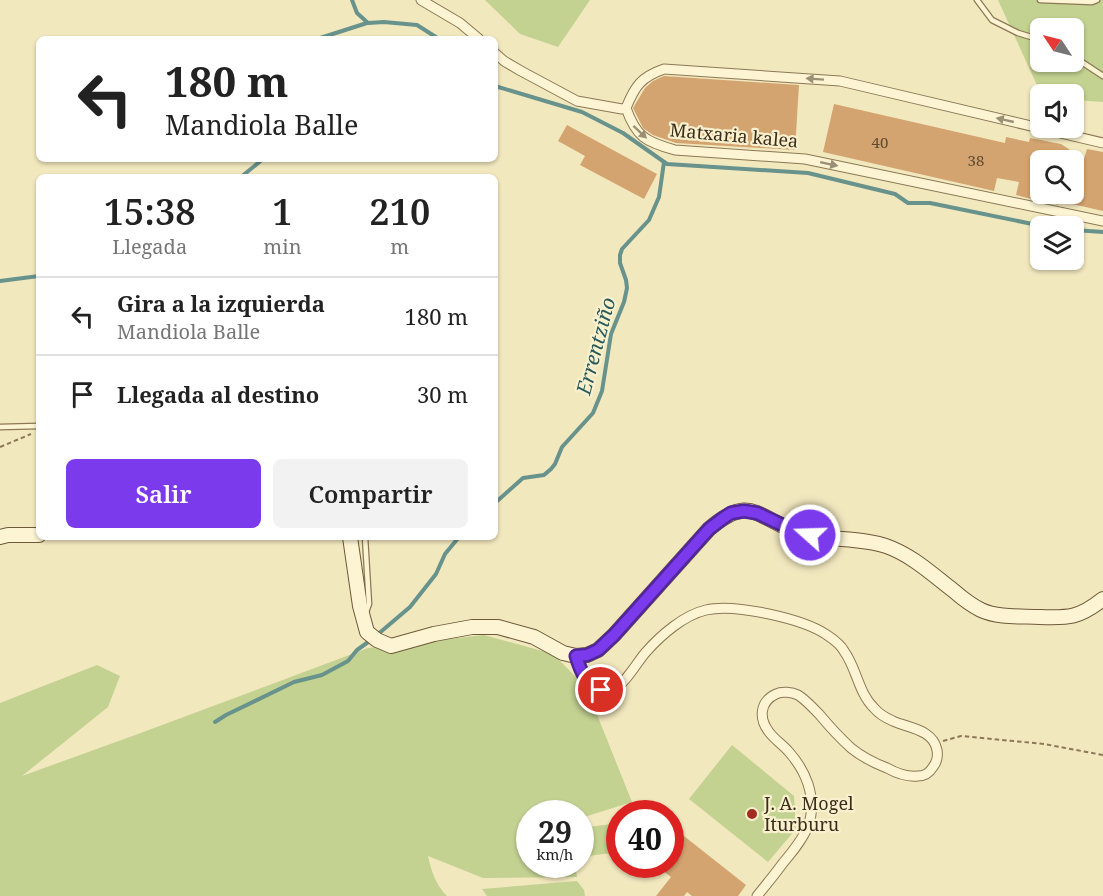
<!DOCTYPE html>
<html lang="es">
<head>
<meta charset="utf-8">
<style>
  :root { --surface:#fff; --page:#f2f2f2; --text:#222; --muted:#767676; --line:#e0e0e0; --accent:#7c3aed }
  body { margin:0; font-family:"Noto Serif",serif; background:var(--page); color:var(--text); height:100vh; display:flex; flex-direction:column; font-size:22px; white-space:nowrap }
  * { box-sizing:border-box; margin:0 }
  p { font-size:20px; color:var(--muted) }
  .icon { flex:none; width:33px; height:33px; fill:none; stroke:currentColor; stroke-width:2; stroke-linecap:round; stroke-linejoin:round }
  .map { position:relative; flex:1; overflow:hidden }
  .details { position:absolute; left:36px; top:174px; width:462px; height:366px; display:flex; flex-direction:column; background:var(--surface); border-radius:9px; box-shadow:0 2px 4px #0004 }
  .details>* { flex:none }
  .hud { position:absolute; left:36px; top:36px; width:462px; height:126px; border-radius:9px; box-shadow:0 2px 4px #0004; background:#fff; color:var(--text); overflow:hidden }
  .needle { width:39px; rotate:305deg }
  .buttons { position:absolute; left:1030px; top:18px; display:grid; gap:12px }
  .buttons a { display:grid; place-items:center; width:54px; height:54px; border-radius:9px; background:var(--surface); box-shadow:0 2px 4px #0004; font-size:30px }
  .speed { position:absolute; left:516px; top:800px; display:flex; gap:12px; font-size:30px; font-weight:700; text-align:center }
  .speed>* { display:grid; place-content:center; width:78px; height:78px; border-radius:50%; background:var(--surface); box-shadow:0 2px 4px #0004; line-height:1 }
  .speed small { font-size:15px; font-weight:400 }
  .speed .limit { border:9px solid #d22; background:#fff; color:#111 }
  .pin { position:absolute; display:grid; place-items:center; width:51px; height:51px; color:#fff; margin:-26px; border:3px solid #fff; border-radius:50%; box-shadow:0 2px 6px #0007 }
  .me { position:absolute; width:66px; margin:-33px; rotate:290deg; stroke-linejoin:round; filter:drop-shadow(0 0 4px #0008) }
  .turn { display:flex; align-items:center; gap:21px; height:126px; padding:0 30px; font-size:27px }
  .turn .icon { width:78px; height:78px; stroke-width:2.5 }
  .turn b { display:block; font-size:42px; line-height:51px }
  .eta { display:flex; justify-content:space-evenly; align-items:center; height:102px; text-align:center }
  .eta b { font-size:36px; font-weight:600; line-height:42px }
  .action { display:flex; gap:12px; margin-top:auto; padding:12px 30px }
  .action a { flex:1; height:69px; border-radius:9px; background:var(--accent); color:#fff; font-size:24px; font-weight:600; line-height:69px; text-align:center }
  .action a+a { background:var(--page); color:var(--text) }
  ul { padding:0; list-style:none }
  li { display:flex; align-items:center; gap:18px; height:78px; padding:0 30px; border-top:2px solid var(--line) }
  li div { flex:1 }
  li b { display:block; font-size:22px }
  li em { font-style:normal }
  .map>svg:first-child { display:block }
  .green { fill:#c3d191; fill-rule:evenodd }
  .lines { fill:none; stroke-linecap:round; stroke-linejoin:round }
  .stream { stroke:#68928c; stroke-width:4 }
  .building { fill:#d4a470; fill-rule:evenodd }
  .lane-casing { stroke:#8c7855; stroke-width:7 }
  .street-casing { stroke:#8c7855; stroke-width:11 }
  .secondary-casing { stroke:#6e5938; stroke-width:16 }
  .path { stroke:#8c7855; stroke-width:2; stroke-dasharray:4.5 3; stroke-linecap:butt }
  .lane { stroke:#fcf4d2; stroke-width:4.5 }
  .street { stroke:#fcf4d2; stroke-width:9 }
  .secondary { stroke:#fcf4d2; stroke-width:14 }
  .oneway { fill:#9b9076 }
  .route-casing { stroke:#51269a; stroke-width:15 }
  .route { stroke:#7c3aed; stroke-width:10 }
  .poi-dot { fill:#a12c1f; stroke:#f9f1ce; stroke-width:2 }
  .labels { text-anchor:middle; stroke-width:4.5; stroke-linejoin:round; paint-order:stroke }
  .number-label { font-size:15px; fill:#604b30 }
  .street-label { font-size:18px; fill:#3a2d1b; stroke:#f9f1ce }
  .poi-label { font-size:18px; fill:#3a2d1b; stroke:#f9f1ce; text-anchor:start }
  .water-label { font-size:20px; font-style:italic; fill:#29595b; stroke:#f9f1ce }
</style>
</head>
<body>
<div class="map">
<svg width="1103" height="896" viewBox="0 0 1103 896">
  <rect width="100%" height="100%" fill="#f2e8be"/>
  <!-- green -->
  <g class="green">
    <path d="M 485,0 L 590,0 L 558,47 L 520,34 Z"/>
    <path d="M 998,0 L 1103,0 L 1103,102 L 1074,100 L 1074,94 L 1041,94 ZM 1041,28 L 1074,28 L 1074,62 L 1041,62 Z"/>
    <path d="M 484,635 L 553,654 L 586,687 L 632,802 L 581,818 L 580,813 L 530,813 L 530,864 L 575,864 L 577,877 L 483,878 L 428,856 C 431,871 436,885 447,896 L 0,896 L 0,703 L 97,665 L 120,676 L 108,707 L 22,776 L 138,734 L 368,648 Z"/>
    <path d="M 732,745 L 794,796 L 796,829 L 768,862 L 689,799 Z"/>
    <path d="M 619,823 L 619,852 L 581,857 L 581,828 Z"/>
    <path d="M 577,881 L 584,890 L 585,896 L 487,896 L 482,889 Z"/>
  </g>
  <g class="lines">
    <!-- stream -->
    <g class="stream">
      <path d="M 352,0 L 357,13 L 368,23 L 384,22 L 417,25 L 439,39"/>
      <path d="M 317,39 L 367,23"/>
      <path d="M 495,86 L 582,112 L 623,133 L 667,164 L 808,173 L 895,194 L 908,203 L 930,203 L 1042,226"/>
      <path d="M 241,177 L 263,159"/>
      <path d="M 1074,230 L 1103,232"/>
      <path d="M 0,281 L 39,276"/>
      <path d="M 495,503 L 523,478 L 544,475 L 551,469 L 555,464 L 562,447 L 593,413 L 602,391 L 611,334 L 624,302 L 627,288 L 626,280 L 620,263 L 620,255 L 622,249 L 649,220 L 659,197 L 664,162"/>
      <path d="M 377,635 L 410,607 L 436,574 L 445,554 L 459,537"/>
      <path d="M 215,722 L 226,715 L 294,682 L 322,675 L 348,661 L 357,650 L 371,640"/>
    </g>
  </g>
  <!-- building -->
  <g class="building">
    <path d="M 664,76 L 799,85 L 795,150 L 676,143 L 653,135 L 643,128 L 633,108 L 645,88 L 653,81 Z"/>
    <path d="M 834,104 L 1005,143 L 1006,137 L 1029,142 L 1030,138 L 1061,144 L 1084,159 L 1087,149 L 1103,152 L 1103,211 L 1059,201 L 1058,205 L 1056,204 L 1033,191 L 1031,199 L 1016,195 L 1019,182 L 997,178 L 994,191 L 823,152 ZM 1041,160 L 1074,160 L 1074,194 L 1041,194 Z"/>
    <path d="M 567,125 L 657,174 L 644,199 L 580,165 L 585,156 L 558,141 Z"/>
    <path d="M 670,825 L 746,885 L 738,896 L 692,896 L 687,892 L 684,896 L 656,896 L 671,877 L 654,864 L 670,864 Z"/>
  </g>
  <g class="lines">
    <defs>
      <g id="lane">
        <path d="M 977,0 L 992,20 L 1018,33 L 1041,40"/>
        <path d="M 1040,0 L 1092,2 L 1097,0"/>
        <path d="M 1074,57 L 1103,76"/>
        <path d="M 0,427 L 39,426"/>
        <path d="M 365,537 L 369,604 L 366,612"/>
      </g>
      <g id="street">
        <path d="M 421,0 L 460,23 L 479,39"/>
        <path d="M 495,53 L 504,61 L 521,71 L 577,101 L 622,109 L 626,108"/>
        <path d="M 1103,143 L 840,81 L 664,69 C 641,77 635,86 626,108 C 636,137 646,142 675,150 L 805,159 L 1103,221"/>
        <path d="M 576,656 C 581,672 590,697 612,690 C 625,685 637,662 646,652 C 661,635 684,615 706,610 C 734,603 804,619 827,635 C 833,639 841,645 844,651 C 857,669 858,692 874,708 C 879,714 886,718 893,721 C 908,728 933,729 937,750 C 938,756 937,762 933,767 C 930,772 925,776 918,776 C 908,777 896,773 887,768 C 874,763 862,757 851,748 C 839,737 829,726 819,714 C 813,708 806,700 798,695 C 792,692 782,691 776,694 C 759,702 759,719 769,732 C 775,740 783,745 789,752 C 797,761 804,772 808,784 C 819,819 804,838 783,863 C 775,874 766,885 757,896"/>
      </g>
      <g id="secondary">
        <path d="M 0,537 L 8,535 L 39,535"/>
        <path d="M 350,537 L 360,606 L 367,632 L 377,640 L 391,646 L 434,634 L 472,627 L 498,627 L 534,637 L 563,653 L 576,656 L 587,655 L 598,650 L 614,635 L 709,529 C 750,494 756,517 795,531 C 824,542 857,536 886,546 C 912,555 933,575 954,591 C 962,598 971,605 981,610 C 998,618 1021,616 1040,617 C 1069,618 1079,618 1103,599"/>
      </g>
    </defs>
    <!-- lane casing -->
    <use href="#lane" class="lane-casing"/>
    <!-- street casing -->
    <use href="#street" class="street-casing"/>
    <!-- secondary casing -->
    <use href="#secondary" class="secondary-casing"/>
    <!-- path -->
    <g class="path">
      <path d="M 0,447 L 31,434"/>
      <path d="M 943,741 L 961,736 L 1044,744 L 1103,755"/>
    </g>
    <!-- lane -->
    <use href="#lane" class="lane"/>
    <!-- street -->
    <use href="#street" class="street"/>
    <!-- secondary -->
    <use href="#secondary" class="secondary"/>
  </g>
  <!-- one-way arrows -->
  <defs><path id="oneway-solid" d="M-6-.8H1V-3.2L6.5 0L1 3.2V.8H-6Z" transform="scale(1.5)"/></defs>
  <g class="oneway">
    <use href="#oneway-solid" transform="translate(815 79) rotate(-176)"/>
    <use href="#oneway-solid" transform="translate(1005 120) rotate(-167)"/>
    <use href="#oneway-solid" transform="translate(640 132) rotate(43)"/>
    <use href="#oneway-solid" transform="translate(829 164) rotate(12)"/>
  </g>
  <g class="lines">
    <defs>
      <path id="route" d="M 601,690 C 585,683 581,672 576,656 L 587,655 L 598,650 L 614,635 L 709,529 L 722,519 L 731,513 L 744,511 L 757,513 L 795,531 L 810,535"/>
    </defs>
    <!-- route casing -->
    <use href="#route" class="route-casing"/>
    <!-- route -->
    <use href="#route" class="route"/>
  </g>
  <!-- markers -->
  <circle class="poi-dot" cx="752" cy="814" r="6"/>
  <g class="labels">
    <!-- number labels -->
    <g class="number-label">
      <text x="880" y="148">40</text>
      <text x="976" y="166">38</text>
    </g>
    <!-- street labels -->
    <g class="street-label">
      <text transform="translate(734 136) rotate(5)" y="6">Matxaria kalea</text>
    </g>
    <!-- poi labels -->
    <g class="poi-label">
      <text x="764" y="810">J. A. Mogel<tspan x="764" dy="21">Iturburu</tspan></text>
    </g>
    <!-- water labels -->
    <g class="water-label">
      <text transform="translate(596 346) rotate(-75)" y="7">Errentziño</text>
    </g>
  </g>
</svg>
<div class="buttons">
<a><svg class="needle" viewBox="-14 -14 28 28"><path d="M0-13l5 13h-10z" fill="#e53935"/><path d="M0 13l5-13h-10z" fill="#767676"/></svg></a>
<a><svg class="icon" aria-label="sound" viewBox="0 0 24 24"><path d="M4 9h4l5-4v14l-5-4H4zM17 9q2 3 0 6"/></svg></a>
<a><svg class="icon" aria-label="search" viewBox="0 0 24 24"><circle cx="10" cy="10" r="6"/><path d="M15 15l6 6"/></svg></a>
<a><svg class="icon" aria-label="layers" viewBox="0 0 24 24"><path d="M12 4l9 5-9 5-9-5zM3 14l9 5 9-5"/></svg></a>
</div>
<div class="speed"><div>29<small>km/h</small></div><div class="limit">40</div></div>
<div class="pin" style="left:601px;top:690px;background:#d93025"><svg class="icon" aria-label="arrive" viewBox="0 0 24 24"><path d="M6 21V4h12l-3 4 3 4H6"/></svg></div>
<svg class="me" style="left:810px;top:535px" viewBox="-20 -20 40 40"><circle r="17" fill="#7c3aed" stroke="#fff" stroke-width="3"/><path d="M0-11L8 9 0 5-8 9z" fill="#fff"/></svg>
<div class="hud">
<div class="turn"><svg class="icon" aria-label="left" viewBox="0 0 24 24"><path d="M17 20v-9H6M10 6l-5 5 5 5"/></svg><div><b>180 m</b>Mandiola Balle</div></div>
</div>
<section class="details">
<div class="eta">
<div><b>15:38</b><p>Llegada</p></div>
<div><b>1</b><p>min</p></div>
<div><b>210</b><p>m</p></div>
</div>
<ul>
<li><svg class="icon" aria-label="left" viewBox="0 0 24 24"><path d="M17 20v-9H6M10 6l-5 5 5 5"/></svg><div><b>Gira a la izquierda</b><p>Mandiola Balle</p></div><em>180 m</em></li>
<li><svg class="icon" aria-label="arrive" viewBox="0 0 24 24"><path d="M6 21V4h12l-3 4 3 4H6"/></svg><div><b>Llegada al destino</b></div><em>30 m</em></li>
</ul>
<div class="action"><a>Salir</a><a>Compartir</a></div>
</section>
</div>
</body>
</html>
